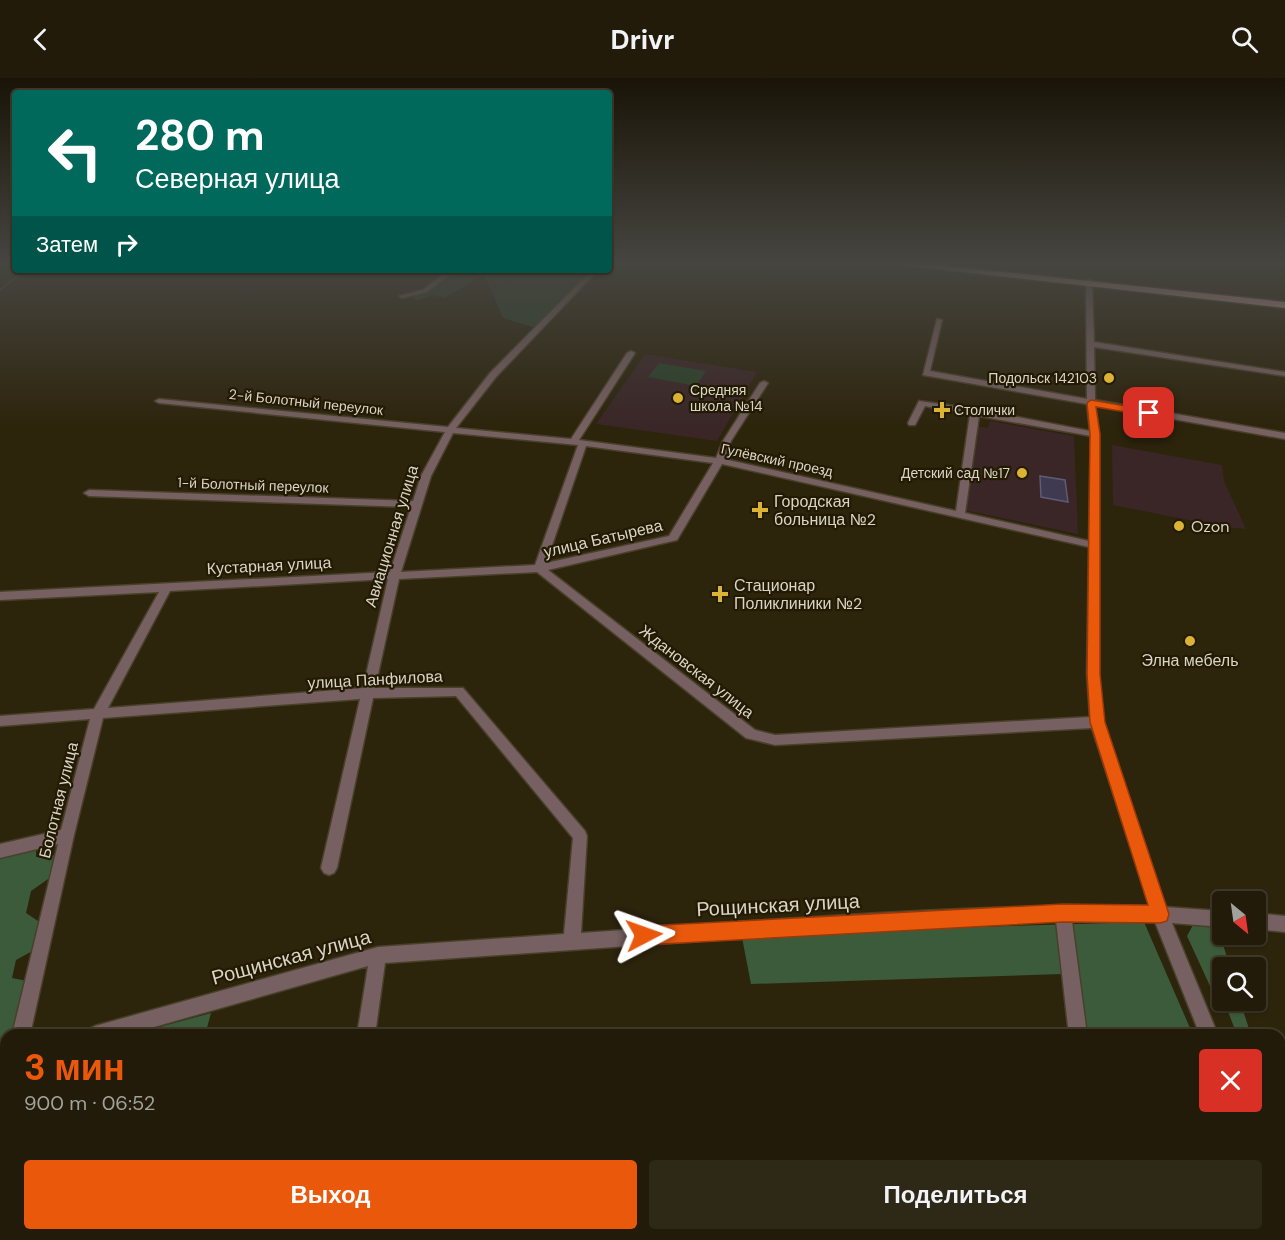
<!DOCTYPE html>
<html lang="ru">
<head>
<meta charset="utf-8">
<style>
  :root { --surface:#221b09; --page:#2e2817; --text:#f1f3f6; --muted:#a2a19c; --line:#3f392a; --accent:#ea580c }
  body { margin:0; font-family:"DM Sans",sans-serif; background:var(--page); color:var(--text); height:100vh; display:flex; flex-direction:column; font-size:22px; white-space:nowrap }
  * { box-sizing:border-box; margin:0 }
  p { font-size:20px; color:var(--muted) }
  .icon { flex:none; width:33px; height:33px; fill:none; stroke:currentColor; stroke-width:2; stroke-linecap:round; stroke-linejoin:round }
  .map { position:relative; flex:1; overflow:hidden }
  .sheet { position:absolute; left:0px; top:951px; width:1286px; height:212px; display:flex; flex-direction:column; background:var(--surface); border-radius:18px 18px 0 0; box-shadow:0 2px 4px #0004,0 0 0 2px var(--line) }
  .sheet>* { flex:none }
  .guide { position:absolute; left:12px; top:12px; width:600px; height:183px; border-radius:6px; box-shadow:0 2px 4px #0004,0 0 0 2px var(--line); background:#00695c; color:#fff; overflow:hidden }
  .needle { width:39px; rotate:151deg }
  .fabs { position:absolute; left:1212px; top:813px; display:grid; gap:12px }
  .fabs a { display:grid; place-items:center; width:54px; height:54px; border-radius:6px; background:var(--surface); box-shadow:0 2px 4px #0004,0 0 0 2px var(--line); font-size:30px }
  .pin { position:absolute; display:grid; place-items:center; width:51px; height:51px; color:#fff; margin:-26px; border-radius:12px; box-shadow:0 3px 9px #0006 }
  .me { position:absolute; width:66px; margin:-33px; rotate:86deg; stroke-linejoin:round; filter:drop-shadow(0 0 4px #0008) }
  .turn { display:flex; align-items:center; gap:21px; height:126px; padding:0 24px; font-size:27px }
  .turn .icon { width:78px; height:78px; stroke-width:2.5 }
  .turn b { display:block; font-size:42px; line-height:51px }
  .then { display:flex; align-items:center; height:57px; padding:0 24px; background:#0003; gap:12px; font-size:22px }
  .round { display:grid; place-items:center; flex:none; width:63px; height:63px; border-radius:6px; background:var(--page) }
  .overview { display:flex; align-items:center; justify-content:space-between; height:102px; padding:0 24px }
  h1 { font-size:36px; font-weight:700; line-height:45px; color:var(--accent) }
  .cta { display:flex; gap:12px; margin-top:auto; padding:12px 24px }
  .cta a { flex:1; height:69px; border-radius:6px; background:var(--accent); color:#fff; font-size:24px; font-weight:700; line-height:69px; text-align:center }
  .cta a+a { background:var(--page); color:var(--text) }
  header { display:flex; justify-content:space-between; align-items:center; height:78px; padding:0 24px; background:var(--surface); font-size:27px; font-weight:700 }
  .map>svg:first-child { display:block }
  .education { fill:#3a2627 }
  .green { fill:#2c422a }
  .forest { fill:#3c5b3a }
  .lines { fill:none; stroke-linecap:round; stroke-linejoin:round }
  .stream { stroke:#414756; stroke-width:1.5 }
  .building { fill:#3f3a51; stroke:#605b74; stroke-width:1.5 }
  .minor-casing { stroke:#49402a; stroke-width:3 }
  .major-casing { stroke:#49402a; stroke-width:3 }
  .minor { fill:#766061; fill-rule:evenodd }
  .major { fill:#c99b9c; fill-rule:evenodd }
  .route { fill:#ea580c; stroke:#983908; stroke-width:1.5 }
  .poi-dot { fill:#dbb233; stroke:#231a03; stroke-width:2 }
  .labels { text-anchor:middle; stroke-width:4.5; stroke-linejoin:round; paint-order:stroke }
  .far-poi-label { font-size:14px; fill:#d9d4c5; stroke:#231a03; text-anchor:end }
  .far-street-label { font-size:14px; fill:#d9d4c5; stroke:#231a03 }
  .poi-label { font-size:16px; fill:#d9d4c5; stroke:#231a03; text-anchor:start }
  .street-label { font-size:16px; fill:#d9d4c5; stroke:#231a03 }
  .near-street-label { font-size:20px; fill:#d9d4c5; stroke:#231a03 }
</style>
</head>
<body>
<header><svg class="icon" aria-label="back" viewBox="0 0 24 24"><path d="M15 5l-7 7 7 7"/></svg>Drivr<svg class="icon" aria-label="search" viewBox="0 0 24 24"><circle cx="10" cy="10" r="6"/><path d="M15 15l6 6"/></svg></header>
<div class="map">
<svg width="1285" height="1162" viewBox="0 0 1285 1162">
  <rect width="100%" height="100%" fill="#2d240c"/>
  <!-- education -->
  <g class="education">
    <path d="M 645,276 L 757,294 L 717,363 L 596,346 Z"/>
    <path d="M 990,343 L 1074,358 L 1078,456 L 964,432 L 976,348 L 988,350 Z"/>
    <path d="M 1112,367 L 1222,387 L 1224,403 L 1246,451 L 1224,449 L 1113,427 Z"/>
  </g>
  <!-- green -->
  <g class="green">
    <path d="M 459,192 L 591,192 L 540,248 L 532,249 L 503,240 L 484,197 L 444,220 L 432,217 L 416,223 L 412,219 L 428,214 Z"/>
    <path d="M 659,285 L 706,293 L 696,308 L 648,299 Z"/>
  </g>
  <!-- forest -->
  <g class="forest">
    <path d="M 36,769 L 36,779 L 56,777 L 51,799 L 31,813 L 26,835 L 41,845 L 36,871 L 16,882 L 12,900 L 27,903 L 12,957 L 6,957 L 6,974 L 0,976 L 0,778 Z"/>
    <path d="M 739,844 L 743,856 L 1144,844 L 1193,957 L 1087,957 L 1063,896 L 751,906 Z"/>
    <path d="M 1193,847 L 1217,847 L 1230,889 L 1222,890 L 1222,919 L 1210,908 L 1187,858 Z"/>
    <path d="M 1224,923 L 1240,923 L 1251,957 L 1237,957 Z"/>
    <path d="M 211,935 L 205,957 L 130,957 Z"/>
    <path d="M 1280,1146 L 1285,1155 L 1285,1162 L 1197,1162 L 1184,1157 L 1280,1156 Z"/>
    <path d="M 10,1156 L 157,1156 L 157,1157 L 155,1162 L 9,1162 Z"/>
  </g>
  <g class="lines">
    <!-- stream -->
    <path class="stream" d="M 0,212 L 25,192"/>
  </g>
  <!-- building -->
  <path class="building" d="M 1040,398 L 1065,402 L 1068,424 L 1041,419 Z"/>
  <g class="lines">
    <defs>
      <g id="minor">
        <path d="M 449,192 L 456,192 L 427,214 L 402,220 L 399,218 L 423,212 Z"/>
        <path d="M 592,192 L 598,192 L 496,299 L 456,350 L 571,361 L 627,275 L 631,273 L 635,275 L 579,362 L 716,380 L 723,363 L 760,305 L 764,303 L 768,305 L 731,363 L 724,381 L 956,433 L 970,336 L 925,328 L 915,347 L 909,347 L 908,345 L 919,323 L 975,331 L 1090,353 L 1087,326 L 923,297 L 937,241 L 942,242 L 930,293 L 1087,321 L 1086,203 L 1089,201 L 1092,203 L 1094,264 L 1285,294 L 1285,298 L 1094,269 L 1095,322 L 1285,355 L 1285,361 L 1095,327 L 1099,356 L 1099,596 L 1103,644 L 1165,829 L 1222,833 L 1222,849 L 1172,845 L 1218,957 L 1200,957 L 1155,844 L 1072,843 L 1087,957 L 1069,957 L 1056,843 L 787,857 L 385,885 L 375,957 L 357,957 L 368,888 L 126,957 L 86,957 L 89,951 L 95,948 L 378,869 L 564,856 L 573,760 L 456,618 L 373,620 L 337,790 L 334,795 L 329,797 L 324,795 L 321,790 L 360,621 L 103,640 L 74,757 L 30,957 L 12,957 L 58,766 L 0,780 L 0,766 L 61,752 L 90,641 L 0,648 L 0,638 L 94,631 L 159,514 L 0,522 L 0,514 L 390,494 L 411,429 L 89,418 L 84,415 L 89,412 L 413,423 L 421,398 L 445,354 L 159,325 L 155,323 L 159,321 L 448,349 L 490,295 ZM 979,338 L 1091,358 L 1089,463 L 965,435 ZM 453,355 L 578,367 L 535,487 L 401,494 L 431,398 ZM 586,368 L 713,385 L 669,458 L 546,485 ZM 722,386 L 1089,469 L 1087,596 L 1090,639 L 775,657 L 755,652 L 548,492 L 677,462 ZM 537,494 L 746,660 L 775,667 L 1092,650 L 1150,828 C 960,826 770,842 581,855 L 587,758 L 585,753 L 463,610 L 375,610 L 399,501 ZM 388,501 L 363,610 L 108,630 L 170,513 Z"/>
        <path d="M 1256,835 L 1285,838 L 1285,854 L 1256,851 Z"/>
        <path d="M 6,974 L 6,992 L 0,993 L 0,975 Z"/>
        <path d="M 1280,1093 L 1285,1095 L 1285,1123 L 1280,1121 Z"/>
      </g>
      <path id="major" d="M 904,186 L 928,186 L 1285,224 L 1285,230 L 908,188 Z"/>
    </defs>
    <!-- minor casing -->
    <use href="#minor" class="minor-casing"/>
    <!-- major casing -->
    <use href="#major" class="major-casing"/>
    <!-- minor -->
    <use href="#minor" class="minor"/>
    <!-- major -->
    <use href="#major" class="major"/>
  </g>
  <!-- sky -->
  <linearGradient id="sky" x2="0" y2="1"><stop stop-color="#191407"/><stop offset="0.53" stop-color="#464540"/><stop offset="1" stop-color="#464540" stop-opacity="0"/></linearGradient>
  <rect width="1285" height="349" fill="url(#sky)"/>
  <!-- route -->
  <path class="route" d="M 1091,322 L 1149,332 L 1154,335 L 1149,338 L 1096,329 L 1100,356 L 1100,596 L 1105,644 L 1169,836 L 1167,843 L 1160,845 L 1063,844 L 644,867 L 637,864 L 635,857 L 637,851 L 644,848 L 1063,826 L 1148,827 L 1090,644 L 1087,596 L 1090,356 L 1087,325 Z"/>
  <!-- markers -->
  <g class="poi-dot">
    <circle cx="1109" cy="300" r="6"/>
    <circle cx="678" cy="320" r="6"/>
    <path d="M939 323h6v6h6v6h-6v6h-6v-6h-6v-6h6z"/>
    <circle cx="1022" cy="395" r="6"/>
    <path d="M757 423h6v6h6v6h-6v6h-6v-6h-6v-6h6z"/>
    <circle cx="1179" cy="448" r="6"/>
    <path d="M717 507h6v6h6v6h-6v6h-6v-6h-6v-6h6z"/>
    <circle cx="1190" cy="563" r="6"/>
  </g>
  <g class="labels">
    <!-- far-poi labels -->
    <g class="far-poi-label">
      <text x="1097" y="305">Подольск 142103</text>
      <text x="690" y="317" text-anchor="start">Средняя<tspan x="690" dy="16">школа №14</tspan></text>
      <text x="954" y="337" text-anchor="start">Столички</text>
      <text x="1010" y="400">Детский сад №17</text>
    </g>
    <!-- far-street labels -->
    <g class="far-street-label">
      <text transform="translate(306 324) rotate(6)" y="5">2-й Болотный переулок</text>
      <text transform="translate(777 382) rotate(12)" y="5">Гулёвский проезд</text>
      <text transform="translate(253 407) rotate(2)" y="5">1-й Болотный переулок</text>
    </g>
    <!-- poi labels -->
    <g class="poi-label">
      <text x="774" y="429">Городская<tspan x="774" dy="18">больница №2</tspan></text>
      <text x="1191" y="454">Ozon</text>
      <text x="734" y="513">Стационар<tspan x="734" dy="18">Поликлиники №2</tspan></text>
      <text x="1190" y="588" text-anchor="middle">Элна мебель</text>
    </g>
    <!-- street labels -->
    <g class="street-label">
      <text transform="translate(391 458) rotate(-73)" y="6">Авиационная улица</text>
      <text transform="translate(603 460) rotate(-13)" y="6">улица Батырева</text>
      <text transform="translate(269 487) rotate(-3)" y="6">Кустарная улица</text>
      <text transform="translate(697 593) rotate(38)" y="6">Ждановская улица</text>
      <text transform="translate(375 601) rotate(-3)" y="6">улица Панфилова</text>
      <text transform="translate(58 722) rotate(-76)" y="6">Болотная улица</text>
    </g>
    <!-- near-street labels -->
    <g class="near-street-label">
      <text transform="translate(778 827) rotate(-3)" y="7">Рощинская улица</text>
      <text transform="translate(291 879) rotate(-15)" y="7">Рощинская улица</text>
    </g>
  </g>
</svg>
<div class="fabs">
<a><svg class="needle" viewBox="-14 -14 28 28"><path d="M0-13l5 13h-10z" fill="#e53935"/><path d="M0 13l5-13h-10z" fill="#a2a19c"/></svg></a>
<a><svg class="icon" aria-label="search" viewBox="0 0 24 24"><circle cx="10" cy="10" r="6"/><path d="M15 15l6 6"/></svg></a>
</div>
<div class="pin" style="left:1149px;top:335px;background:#d93025"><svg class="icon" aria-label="arrive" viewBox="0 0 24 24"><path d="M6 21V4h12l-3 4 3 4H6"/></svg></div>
<svg class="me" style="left:644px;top:857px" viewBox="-20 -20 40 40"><path d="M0-17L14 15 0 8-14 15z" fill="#ea580c" stroke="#fff" stroke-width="4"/></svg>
<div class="guide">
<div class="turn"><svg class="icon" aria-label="left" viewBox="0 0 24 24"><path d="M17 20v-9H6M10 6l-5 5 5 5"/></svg><div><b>280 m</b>Северная улица</div></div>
<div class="then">Затем<svg class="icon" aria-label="right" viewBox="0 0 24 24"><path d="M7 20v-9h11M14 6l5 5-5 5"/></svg></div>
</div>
<section class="sheet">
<div class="overview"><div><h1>3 мин</h1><p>900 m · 06:52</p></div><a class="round" style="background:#d93025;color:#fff"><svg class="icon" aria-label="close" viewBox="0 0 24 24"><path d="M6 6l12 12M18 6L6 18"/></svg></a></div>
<div class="cta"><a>Выход</a><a>Поделиться</a></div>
</section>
</div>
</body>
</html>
